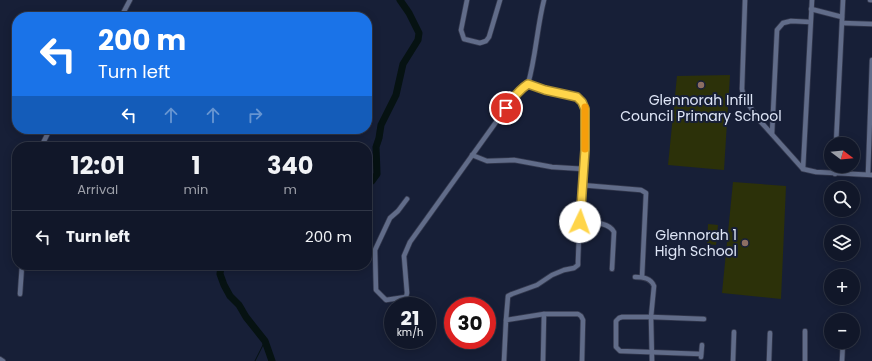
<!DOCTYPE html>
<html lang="en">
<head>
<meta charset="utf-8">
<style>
  :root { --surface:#111729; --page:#1e2435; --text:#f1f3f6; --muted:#9c9fa8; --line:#303646 }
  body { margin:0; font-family:Poppins,sans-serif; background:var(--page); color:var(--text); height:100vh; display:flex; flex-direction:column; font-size:15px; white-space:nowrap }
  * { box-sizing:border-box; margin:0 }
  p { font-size:13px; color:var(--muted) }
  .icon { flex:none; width:22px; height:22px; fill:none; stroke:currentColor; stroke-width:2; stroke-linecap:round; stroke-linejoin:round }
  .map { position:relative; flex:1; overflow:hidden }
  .sheet { position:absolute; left:12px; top:142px; width:360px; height:128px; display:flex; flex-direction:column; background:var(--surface); border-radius:16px; box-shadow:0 2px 10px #0003,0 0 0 1px var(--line) }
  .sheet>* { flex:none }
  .guide { position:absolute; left:12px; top:12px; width:360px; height:122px; border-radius:16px; box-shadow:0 2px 10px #0003,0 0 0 1px var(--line); background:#1a73e8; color:#fff; overflow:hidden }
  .needle { width:26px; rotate:106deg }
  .buttons { position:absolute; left:824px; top:137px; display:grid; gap:8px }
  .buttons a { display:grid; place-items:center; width:36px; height:36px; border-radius:50%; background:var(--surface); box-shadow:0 2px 10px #0003,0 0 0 1px var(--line); font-size:20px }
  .speed { position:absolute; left:384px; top:297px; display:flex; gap:8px; font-size:20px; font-weight:700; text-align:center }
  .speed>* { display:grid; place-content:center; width:52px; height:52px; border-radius:50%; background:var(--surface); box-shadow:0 2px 10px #0003,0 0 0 1px var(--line); line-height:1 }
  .speed small { font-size:10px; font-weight:400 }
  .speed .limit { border:6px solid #d22; background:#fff; color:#111 }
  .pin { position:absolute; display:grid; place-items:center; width:34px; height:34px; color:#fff; margin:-17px; border:2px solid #fff; border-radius:50%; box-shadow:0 1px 4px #0007 }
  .me { position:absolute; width:44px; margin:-22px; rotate:3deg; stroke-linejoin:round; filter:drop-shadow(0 0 3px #0008) }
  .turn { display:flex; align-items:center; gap:14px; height:84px; padding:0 20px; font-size:18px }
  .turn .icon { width:52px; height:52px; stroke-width:2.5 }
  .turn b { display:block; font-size:28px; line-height:34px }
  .lanes { display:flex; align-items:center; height:38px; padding:0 20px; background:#0003; justify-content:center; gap:20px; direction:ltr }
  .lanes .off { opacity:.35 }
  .eta { display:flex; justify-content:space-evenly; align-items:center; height:68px; text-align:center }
  .eta b { font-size:24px; font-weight:700; line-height:28px }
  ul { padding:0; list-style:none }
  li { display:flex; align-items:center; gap:12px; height:52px; padding:0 20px; border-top:1px solid var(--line) }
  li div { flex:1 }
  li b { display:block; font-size:15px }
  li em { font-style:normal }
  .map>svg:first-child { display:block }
  .green { fill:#2c3109 }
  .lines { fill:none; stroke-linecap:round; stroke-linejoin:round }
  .stream { stroke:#061212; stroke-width:1 }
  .river { stroke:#061212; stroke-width:7 }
  .minor-casing { stroke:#34394e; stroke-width:6 }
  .minor { stroke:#616c89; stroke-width:4.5 }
  .route-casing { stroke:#a68a30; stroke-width:10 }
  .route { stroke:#ffd54a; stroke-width:7 }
  .slow { stroke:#f59e0b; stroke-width:7 }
  .education-dot { fill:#8d6e63; stroke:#171f37; stroke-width:1.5 }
  .labels { text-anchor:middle; stroke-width:4; stroke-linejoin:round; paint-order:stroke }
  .poi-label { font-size:14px; fill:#dfe6f7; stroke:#171f37 }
</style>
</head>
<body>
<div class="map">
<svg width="872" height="361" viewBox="0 0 872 361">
  <rect width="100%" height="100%" fill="#171f37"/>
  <!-- green -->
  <g class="green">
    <path d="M 730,75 L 724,170 L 668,165 L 677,76 Z"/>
    <path d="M 733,182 L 786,186 L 781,299 L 722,293 Z"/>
    <path d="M 708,224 L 718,225 L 716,245 L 707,244 Z"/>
  </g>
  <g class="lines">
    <!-- stream -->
    <path class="stream" d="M 255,361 L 265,341"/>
    <!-- river -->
    <g class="river">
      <path d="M 367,184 L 372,181 L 377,174 L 376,147 L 379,138 L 381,125 L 396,95 L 403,64 L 418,40 L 419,33 L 409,13 L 400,0"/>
      <path d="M 221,265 L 220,274 L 224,285 L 230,296 L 239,305 L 246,317 L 265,341 L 272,361"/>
    </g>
    <defs>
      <g id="minor">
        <path d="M 467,0 L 461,30 L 464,39 L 480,43 L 486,41 L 489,37 L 500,0"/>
        <path d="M 745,0 L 742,89 L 744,98 L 760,121 L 803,169 L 816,172 L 872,175"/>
        <path d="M 870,0 L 872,0"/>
        <path d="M 811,9 L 842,17"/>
        <path d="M 121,17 L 130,0"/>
        <path d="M 842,23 L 872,24"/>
        <path d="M 772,134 L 777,30 L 783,23 L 791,21 L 810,22"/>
        <path d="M 836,144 L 843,0"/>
        <path d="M 41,147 L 50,129"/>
        <path d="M 472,155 L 487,161 L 514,160 L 552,167 L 584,169"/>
        <path d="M 803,169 L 812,0"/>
        <path d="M 835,174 L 835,166"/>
        <path d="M 868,174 L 872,60"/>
        <path d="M 581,185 L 641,190 L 646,193 L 642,277"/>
        <path d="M 407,199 L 398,211 L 390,218 L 375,250 L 376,290 L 386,300 L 406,297 L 407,293 L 404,256 L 410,242 L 514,97 L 523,87 L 528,84 C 536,56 537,27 544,0"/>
        <path d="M 579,222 C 591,223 608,221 614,232 L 612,269"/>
        <path d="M 635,277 C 643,277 651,278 654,286 L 651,317 L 652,361"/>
        <path d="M 20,294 L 22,265"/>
        <path d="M 506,320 L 508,296 L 512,294 L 537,285 L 552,275 L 564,270 L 574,268 L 578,265 L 578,261 L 581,185 L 585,150 L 585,109 L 582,102 L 577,97 L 545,90 L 528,84"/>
        <path d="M 805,331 L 805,361"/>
        <path d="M 701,354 L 620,351 L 616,347 L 616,321 L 619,318 L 622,317 L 651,317 L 704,319"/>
        <path d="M 701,357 L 702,345"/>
        <path d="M 0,359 L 3,361"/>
        <path d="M 504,361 L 506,320 L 544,314 L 578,314 L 581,316 L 583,320 L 582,361"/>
        <path d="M 543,361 L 544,314"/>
        <path d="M 733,361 L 734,332"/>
        <path d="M 769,361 L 770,333"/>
        <path d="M 842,361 L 843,342"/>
      </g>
    </defs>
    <!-- minor casing -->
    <use href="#minor" class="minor-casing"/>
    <!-- minor -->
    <use href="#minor" class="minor"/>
  </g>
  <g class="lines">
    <defs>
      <path id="route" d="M 506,108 C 512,99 519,90 528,84 L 545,90 L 577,97 L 582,102 L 585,109 L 585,150 L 580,222"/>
    </defs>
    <!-- route casing -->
    <use href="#route" class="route-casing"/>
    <!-- route -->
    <use href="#route" class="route"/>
    <!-- slow -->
    <path class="slow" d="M 585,107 L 585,149"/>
  </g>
  <!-- markers -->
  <g class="education-dot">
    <circle cx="701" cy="85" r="4"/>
    <circle cx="745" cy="243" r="4"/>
  </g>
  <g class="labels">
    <!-- poi labels -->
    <g class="poi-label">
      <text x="701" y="105">Glennorah Infill<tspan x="701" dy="16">Council Primary School</tspan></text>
      <text x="737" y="240" text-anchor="end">Glennorah 1<tspan x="737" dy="16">High School</tspan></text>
    </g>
  </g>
</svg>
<div class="buttons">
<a><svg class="needle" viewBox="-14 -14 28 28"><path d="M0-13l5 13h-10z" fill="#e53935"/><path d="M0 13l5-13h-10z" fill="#9c9fa8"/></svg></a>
<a><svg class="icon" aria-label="search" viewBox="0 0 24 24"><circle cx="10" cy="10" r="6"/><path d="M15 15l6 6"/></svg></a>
<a><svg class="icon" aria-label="layers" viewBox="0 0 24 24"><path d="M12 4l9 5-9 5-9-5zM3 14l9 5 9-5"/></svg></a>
<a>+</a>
<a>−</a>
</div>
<div class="speed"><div>21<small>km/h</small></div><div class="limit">30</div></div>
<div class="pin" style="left:506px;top:108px;background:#d93025"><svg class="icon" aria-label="arrive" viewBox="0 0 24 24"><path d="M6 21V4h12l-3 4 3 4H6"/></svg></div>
<svg class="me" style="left:580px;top:222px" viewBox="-20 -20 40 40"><circle r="19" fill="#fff"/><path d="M0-13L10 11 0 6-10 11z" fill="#ffd54a"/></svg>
<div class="guide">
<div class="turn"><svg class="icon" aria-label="left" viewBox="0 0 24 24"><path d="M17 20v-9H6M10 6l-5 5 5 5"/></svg><div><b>200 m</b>Turn left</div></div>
<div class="lanes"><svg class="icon" aria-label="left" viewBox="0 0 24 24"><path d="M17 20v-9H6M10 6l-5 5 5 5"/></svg><svg class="icon off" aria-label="ahead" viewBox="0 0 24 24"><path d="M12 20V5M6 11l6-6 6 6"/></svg><svg class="icon off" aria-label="ahead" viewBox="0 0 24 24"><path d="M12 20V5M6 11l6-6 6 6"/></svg><svg class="icon off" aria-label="right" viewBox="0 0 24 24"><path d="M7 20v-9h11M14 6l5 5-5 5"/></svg></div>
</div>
<section class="sheet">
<div class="eta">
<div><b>12:01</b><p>Arrival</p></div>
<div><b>1</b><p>min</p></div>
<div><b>340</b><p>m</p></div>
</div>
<ul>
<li><svg class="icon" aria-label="left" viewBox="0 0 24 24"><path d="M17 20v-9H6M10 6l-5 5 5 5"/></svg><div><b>Turn left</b></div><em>200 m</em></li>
</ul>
</section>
</div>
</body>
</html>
